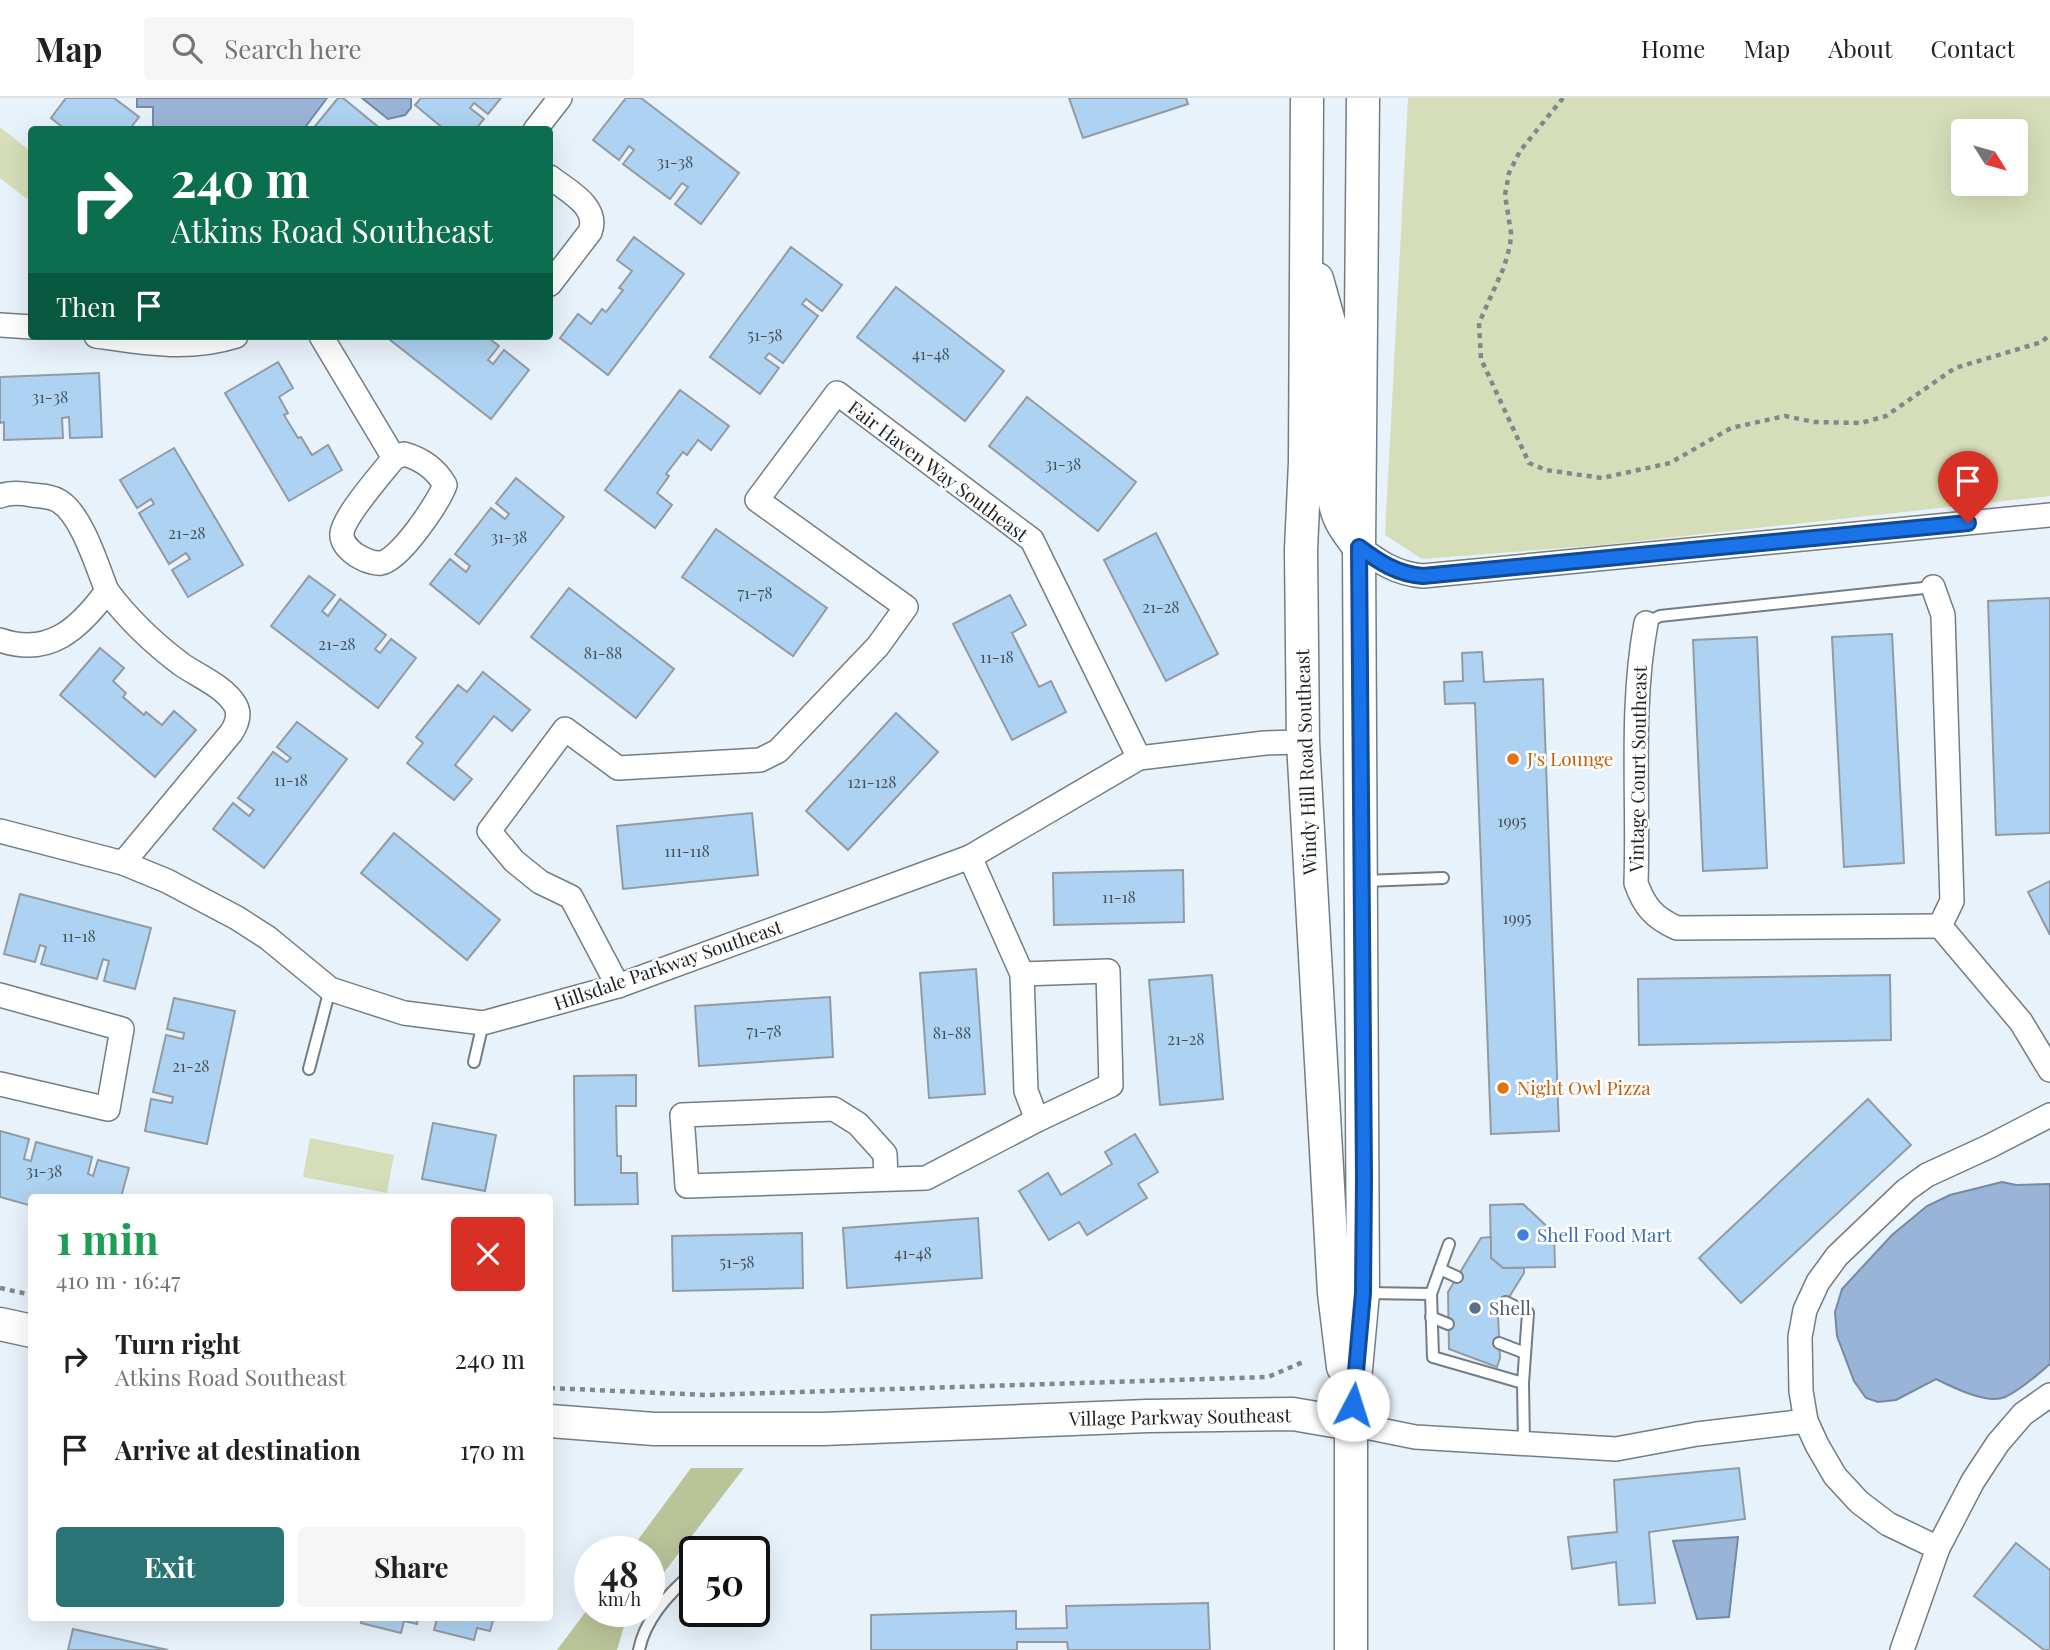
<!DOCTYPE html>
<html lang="en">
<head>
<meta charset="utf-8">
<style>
  :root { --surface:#fff; --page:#f6f6f6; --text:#202124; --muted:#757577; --line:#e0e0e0; --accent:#2a7475 }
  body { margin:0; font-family:"Playfair Display",serif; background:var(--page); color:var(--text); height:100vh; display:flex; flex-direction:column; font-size:26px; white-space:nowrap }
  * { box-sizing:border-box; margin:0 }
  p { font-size:23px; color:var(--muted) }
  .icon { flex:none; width:38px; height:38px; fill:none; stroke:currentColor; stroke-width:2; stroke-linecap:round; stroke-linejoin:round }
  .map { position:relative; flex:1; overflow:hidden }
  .drawer { position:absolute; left:28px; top:1096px; width:525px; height:427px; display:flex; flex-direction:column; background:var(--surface); border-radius:7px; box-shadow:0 7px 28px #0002 }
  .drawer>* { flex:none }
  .top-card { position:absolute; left:28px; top:28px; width:525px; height:214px; border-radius:7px; box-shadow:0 7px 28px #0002; background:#0b6e4f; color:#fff; overflow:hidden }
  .needle { width:46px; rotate:127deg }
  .tools { position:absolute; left:1951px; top:21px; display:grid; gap:14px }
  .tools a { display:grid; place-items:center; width:77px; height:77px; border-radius:7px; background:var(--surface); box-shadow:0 7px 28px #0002; font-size:35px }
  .speed { position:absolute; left:574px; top:1438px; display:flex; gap:14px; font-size:35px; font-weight:700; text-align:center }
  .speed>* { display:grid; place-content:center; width:91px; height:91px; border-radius:50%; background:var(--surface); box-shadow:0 7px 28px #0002; line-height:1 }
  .speed small { font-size:18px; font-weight:400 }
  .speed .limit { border:4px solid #111; border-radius:10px; background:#fff; color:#111 }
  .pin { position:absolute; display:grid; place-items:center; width:60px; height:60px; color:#fff; margin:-72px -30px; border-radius:50% 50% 50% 0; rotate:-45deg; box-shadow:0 0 7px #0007 }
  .pin .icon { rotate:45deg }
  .me { position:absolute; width:77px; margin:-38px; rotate:5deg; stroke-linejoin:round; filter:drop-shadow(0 0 5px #0008) }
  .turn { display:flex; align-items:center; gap:24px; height:147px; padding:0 28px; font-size:32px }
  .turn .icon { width:91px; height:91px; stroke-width:2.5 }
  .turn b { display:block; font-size:49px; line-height:60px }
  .then { display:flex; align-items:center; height:66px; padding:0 28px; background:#0003; gap:14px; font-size:26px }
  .round { display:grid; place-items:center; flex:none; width:74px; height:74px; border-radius:7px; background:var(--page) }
  .headline { display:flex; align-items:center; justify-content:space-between; height:119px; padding:0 28px }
  h1 { font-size:42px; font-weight:700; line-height:52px; color:#1e9e55 }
  .action { display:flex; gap:14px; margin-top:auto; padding:14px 28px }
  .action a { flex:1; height:80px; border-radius:7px; background:var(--accent); color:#fff; font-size:28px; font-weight:700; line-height:80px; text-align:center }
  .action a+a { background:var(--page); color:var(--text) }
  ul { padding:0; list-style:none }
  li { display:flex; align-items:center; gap:21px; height:91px; padding:0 28px }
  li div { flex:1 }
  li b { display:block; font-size:26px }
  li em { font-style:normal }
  header { display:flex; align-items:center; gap:42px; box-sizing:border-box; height:98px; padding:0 35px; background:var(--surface); border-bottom:2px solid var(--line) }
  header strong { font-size:33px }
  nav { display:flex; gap:38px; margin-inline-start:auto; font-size:24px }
  .search { width:490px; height:63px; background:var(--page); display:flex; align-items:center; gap:18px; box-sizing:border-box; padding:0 24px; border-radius:7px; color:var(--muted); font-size:26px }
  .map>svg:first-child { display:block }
  .green { fill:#d5deb8; fill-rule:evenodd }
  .forest { fill:#bac499 }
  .water { fill:#9ab4d8; stroke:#7589a3; stroke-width:2 }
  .building { fill:#aed2f1; stroke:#929ba3; stroke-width:2 }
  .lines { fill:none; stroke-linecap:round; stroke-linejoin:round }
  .lane-casing { stroke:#747d85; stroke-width:14 }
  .street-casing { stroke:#747d85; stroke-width:26 }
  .secondary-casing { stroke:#747d85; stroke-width:35 }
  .path { stroke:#81878d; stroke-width:4.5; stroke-dasharray:5 5; stroke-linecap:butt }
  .lane { stroke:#fff; stroke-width:10 }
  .street { stroke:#fff; stroke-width:23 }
  .secondary { stroke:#fff; stroke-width:32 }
  .route-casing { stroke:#114b97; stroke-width:18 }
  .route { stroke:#1a73e8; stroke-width:12 }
  .food-dot { fill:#e8710a; stroke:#fff; stroke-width:2.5 }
  .shop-dot { fill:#3f7fe0; stroke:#fff; stroke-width:2.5 }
  .service-dot { fill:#5c6f8a; stroke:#fff; stroke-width:2.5 }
  .labels { text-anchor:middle; stroke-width:5; stroke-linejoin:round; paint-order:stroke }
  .number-label { font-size:16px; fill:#44505a }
  .street-label { font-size:19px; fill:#202427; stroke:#fff }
  .food-label { font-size:19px; fill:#c56008; stroke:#fff; text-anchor:start }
  .shop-label { font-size:19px; fill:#366cbe; stroke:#fff; text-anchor:start }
  .service-label { font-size:19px; fill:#4e5e75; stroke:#fff; text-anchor:start }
</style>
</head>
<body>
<header>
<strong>Map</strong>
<div class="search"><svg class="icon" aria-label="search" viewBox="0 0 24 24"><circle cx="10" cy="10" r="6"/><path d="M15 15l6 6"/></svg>Search here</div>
<nav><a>Home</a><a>Map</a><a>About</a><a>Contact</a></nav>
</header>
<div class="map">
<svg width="2050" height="1552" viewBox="0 0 2050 1552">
  <rect width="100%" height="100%" fill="#e8f2fb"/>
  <!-- green -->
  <g class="green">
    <path d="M 1408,0 L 2050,0 L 2050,398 L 1602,447 L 1422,461 L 1385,437 ZM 1964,33 L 2016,33 L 2016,86 L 1964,86 Z"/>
    <path d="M 0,29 L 31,54 L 31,95 L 27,101 L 0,80 Z"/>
    <path d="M 310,1040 L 394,1057 L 387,1095 L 303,1079 Z"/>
  </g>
  <!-- forest -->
  <g class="forest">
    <path d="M 691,1370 L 744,1370 L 649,1494 L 649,1454 L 629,1454 Z"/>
    <path d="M 590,1508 L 590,1514 L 634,1514 L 624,1528 L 617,1552 L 557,1552 Z"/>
  </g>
  <!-- water -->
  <g class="water">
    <path d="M 137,0 L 327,0 L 303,32 L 153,31 L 153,9 L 137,9 Z"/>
    <path d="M 362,0 L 411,0 L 411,10 L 405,17 L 388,21 Z"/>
    <path d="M 2002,1084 L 2016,1087 L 2050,1086 L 2050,1266 C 2037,1277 2021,1292 2005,1299 C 1988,1307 1952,1289 1936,1281 L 1896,1302 L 1878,1304 L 1866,1300 L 1854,1283 L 1837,1238 L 1835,1214 L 1842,1191 L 1892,1137 L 1927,1108 L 1950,1097 Z"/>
    <path d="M 1738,1439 L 1729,1519 L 1697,1521 L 1673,1443 Z"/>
  </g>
  <!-- building -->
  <g class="building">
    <path d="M 66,0 L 114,0 L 139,19 L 129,32 L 66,32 L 51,20 Z"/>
    <path d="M 338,0 L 343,0 L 382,32 L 312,32 Z"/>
    <path d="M 421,0 L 501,0 L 488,16 L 474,5 L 470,10 L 484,21 L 475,32 L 445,32 L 415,7 Z"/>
    <path d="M 626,0 L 641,0 L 739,75 L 701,126 L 675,106 L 688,89 L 682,85 L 670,101 L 623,66 L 634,52 L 629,48 L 619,62 L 593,42 Z"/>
    <path d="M 1069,0 L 1186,0 L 1188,6 L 1083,40 Z"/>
    <path d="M 634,139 L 684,176 L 608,277 L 560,240 L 578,216 L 591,226 L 602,211 L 606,214 L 623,192 L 619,190 L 632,173 L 617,162 Z"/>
    <path d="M 791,149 L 842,187 L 822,213 L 806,201 L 802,206 L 818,218 L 783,265 L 769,255 L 765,260 L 779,270 L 760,296 L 710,259 Z"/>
    <path d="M 896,189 L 1004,273 L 965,323 L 857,239 Z"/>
    <path d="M 385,238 L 486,238 L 499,248 L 488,262 L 493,266 L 504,252 L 529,272 L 491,321 Z"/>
    <path d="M 278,264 L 293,290 L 279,299 L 288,315 L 284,317 L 298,340 L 301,339 L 312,357 L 328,347 L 342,372 L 289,403 L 225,295 Z"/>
    <path d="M 99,275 L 102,339 L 70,340 L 69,319 L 62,320 L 63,340 L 4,342 L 4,324 L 0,325 L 0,279 Z"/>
    <path d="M 680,292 L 729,328 L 711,352 L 698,342 L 687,357 L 683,354 L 666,376 L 669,378 L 657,395 L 672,407 L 655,430 L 605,392 Z"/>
    <path d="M 1027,299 L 1136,384 L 1098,433 L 989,348 Z"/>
    <path d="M 174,350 L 243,467 L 188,499 L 172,472 L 190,461 L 186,455 L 169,466 L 139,415 L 154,406 L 151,401 L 137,410 L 120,382 Z"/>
    <path d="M 516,380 L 564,419 L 479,526 L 430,486 L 450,461 L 466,474 L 470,468 L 455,456 L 491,410 L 505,421 L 509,416 L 496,405 Z"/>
    <path d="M 716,431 L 827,510 L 793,558 L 682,479 Z"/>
    <path d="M 1156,435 L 1218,556 L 1166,583 L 1104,462 Z"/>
    <path d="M 309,478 L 335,497 L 322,513 L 328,518 L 340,501 L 386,537 L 375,551 L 380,555 L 391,541 L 416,560 L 378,610 L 271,528 Z"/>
    <path d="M 569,490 L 674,571 L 636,620 L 531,539 Z"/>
    <path d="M 1010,497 L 1026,527 L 1012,535 L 1039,589 L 1051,583 L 1066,614 L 1012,642 L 953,526 Z"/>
    <path d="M 2050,500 L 2050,735 L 1996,737 L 1988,503 Z"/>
    <path d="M 1892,536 L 1904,765 L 1844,769 L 1832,539 Z"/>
    <path d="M 1757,539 L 1767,770 L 1703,773 L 1693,542 Z"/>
    <path d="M 100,550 L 124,570 L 113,583 L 126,595 L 123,599 L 144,617 L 146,614 L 162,627 L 174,613 L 196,632 L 155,679 L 60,597 Z"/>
    <path d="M 1482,554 L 1484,584 L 1543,581 L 1559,1033 L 1491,1036 L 1475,605 L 1445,606 L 1444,584 L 1463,583 L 1462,555 Z"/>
    <path d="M 483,574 L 530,612 L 512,633 L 494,618 L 455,667 L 472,681 L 454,702 L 407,665 L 423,645 L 416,639 L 458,587 L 467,594 Z"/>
    <path d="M 896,615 L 938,654 L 848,752 L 806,713 Z"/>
    <path d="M 297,624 L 347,661 L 264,770 L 213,731 L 233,705 L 249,718 L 254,712 L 238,700 L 273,654 L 287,664 L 291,660 L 277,649 Z"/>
    <path d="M 752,715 L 758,777 L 623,791 L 617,728 Z"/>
    <path d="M 394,735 L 500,822 L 467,862 L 361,775 Z"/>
    <path d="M 1183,772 L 1184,824 L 1054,827 L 1053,775 Z"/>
    <path d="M 2050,783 L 2050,837 L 2028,794 Z"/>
    <path d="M 20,796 L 151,830 L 135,891 L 104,883 L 109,863 L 103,861 L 97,881 L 41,866 L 46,849 L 40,847 L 35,864 L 4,856 Z"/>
    <path d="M 976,871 L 985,996 L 929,1000 L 920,875 Z"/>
    <path d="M 1212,877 L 1223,1001 L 1160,1007 L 1149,882 Z"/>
    <path d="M 1890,877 L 1891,942 L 1639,947 L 1638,881 Z"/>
    <path d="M 830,899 L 833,959 L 699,968 L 695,908 Z"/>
    <path d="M 174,900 L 235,913 L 207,1046 L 145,1033 L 151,1001 L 172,1005 L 173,999 L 153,994 L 166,937 L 183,941 L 184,935 L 167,931 Z"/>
    <path d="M 636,977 L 636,1008 L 616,1008 L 617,1058 L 621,1058 L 621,1075 L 637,1075 L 638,1106 L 575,1107 L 574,978 Z"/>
    <path d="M 1868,1001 L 1911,1047 L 1741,1205 L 1699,1160 Z"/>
    <path d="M 433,1025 L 496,1037 L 485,1093 L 422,1081 Z"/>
    <path d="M 0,1033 L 29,1041 L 24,1061 L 31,1063 L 36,1044 L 92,1059 L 88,1076 L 93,1078 L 98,1062 L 129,1070 L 121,1099 L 32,1099 L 32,1108 L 0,1099 Z"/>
    <path d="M 1135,1036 L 1158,1074 L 1138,1086 L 1147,1100 L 1087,1137 L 1079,1124 L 1049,1142 L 1019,1093 L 1048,1075 L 1061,1097 L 1112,1066 L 1105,1054 Z"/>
    <path d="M 1523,1106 L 1554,1135 L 1555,1169 L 1503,1170 L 1491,1160 L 1490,1107 Z"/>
    <path d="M 978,1120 L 982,1180 L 847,1190 L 843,1130 Z"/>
    <path d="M 802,1135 L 803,1190 L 673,1193 L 672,1138 Z"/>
    <path d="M 1491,1139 L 1491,1160 L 1503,1170 L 1524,1170 L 1524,1175 L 1498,1217 L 1500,1260 L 1497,1269 L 1449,1251 L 1448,1194 L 1481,1140 Z"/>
    <path d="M 1739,1370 L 1745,1421 L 1649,1434 L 1655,1505 L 1619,1507 L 1616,1464 L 1572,1471 L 1568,1439 L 1617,1434 L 1614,1382 Z"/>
    <path d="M 2016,1445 L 2050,1472 L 2050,1552 L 2044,1552 L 1974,1498 Z"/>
    <path d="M 1208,1505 L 1210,1552 L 1068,1552 L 1067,1544 L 1017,1544 L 1017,1552 L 871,1552 L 871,1517 L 1016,1513 L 1016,1531 L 1067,1530 L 1066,1508 Z"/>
    <path d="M 363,1519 L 418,1519 L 417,1526 L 404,1523 L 401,1535 L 361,1525 Z"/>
    <path d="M 428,1519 L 494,1519 L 490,1533 L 477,1530 L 474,1542 L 434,1532 L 437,1521 Z"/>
    <path d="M 73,1531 L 168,1552 L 68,1552 Z"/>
  </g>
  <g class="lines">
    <defs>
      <g id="lane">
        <path d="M 1646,525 L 1660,518 L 1933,489"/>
        <path d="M 1364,783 L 1443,780"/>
        <path d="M 474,964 L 483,925"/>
        <path d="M 309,971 L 330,891"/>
        <path d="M 1449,1146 L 1431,1196 L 1433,1259 L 1523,1285"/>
        <path d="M 1440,1171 L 1457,1179"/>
        <path d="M 1367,1195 L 1431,1196"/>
        <path d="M 1506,1204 L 1528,1215 L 1523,1285 L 1524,1345"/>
        <path d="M 1431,1219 L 1448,1226"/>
        <path d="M 1499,1245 L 1525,1255"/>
        <path d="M 639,1552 C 645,1520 671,1493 695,1473"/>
      </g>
      <g id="street">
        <path d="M 535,32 L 560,0"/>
        <path d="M 550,79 C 566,92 600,108 590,134 L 550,186"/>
        <path d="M 0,227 L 32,229"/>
        <path d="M 96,238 C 144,245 189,253 236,238"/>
        <path d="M 321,238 L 394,360"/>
        <path d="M 404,356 C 422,361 436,371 445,387 C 438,405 400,462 381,465 C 372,466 363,461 356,457 C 349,452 341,444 342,435 C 344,418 382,375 394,360 Z"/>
        <path d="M 0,398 C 10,394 21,395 32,397 C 41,398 51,398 59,403 C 82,417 97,468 107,493 C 79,531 49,559 0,542"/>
        <path d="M 1359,449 C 1379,464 1397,476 1423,478 L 2050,417"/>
        <path d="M 1933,489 L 1943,517 L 1952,803 L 1940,828 L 2021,924 L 2050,972"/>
        <path d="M 107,493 C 128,521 153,545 181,566 C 198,578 223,588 234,605 C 241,615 237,626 231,635 L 123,765"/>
        <path d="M 1646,525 C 1630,610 1639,699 1636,785 C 1644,808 1654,820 1677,830 L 1940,828"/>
        <path d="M 0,733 L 123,765 L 167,783 L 237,820 L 268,840 L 330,891 L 404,915 L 483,925 L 618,888 L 970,759 L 1139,660 L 1265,645 L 1303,644"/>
        <path d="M 1022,876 L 1108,873 L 1111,987 L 1037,1022"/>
        <path d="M 618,888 L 571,799 L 540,784 L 514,763 L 489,733 L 565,631 L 618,670 L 760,662 L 778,653 L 878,548 L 906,509 L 757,402 L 837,295 L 1032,442 L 1139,660"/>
        <path d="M 0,897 L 122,931 L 108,1011 L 0,986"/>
        <path d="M 886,1081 L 885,1056 L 858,1026 L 834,1011 L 682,1017 L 687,1088 L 926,1080 L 1037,1022 L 1026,993 L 1022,876 L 970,759"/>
        <path d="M 1351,1326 L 1415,1339 L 1616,1351 L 1697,1336 L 1806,1323"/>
        <path d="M 1938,1450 L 1888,1426 L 1859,1404 L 1835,1378 L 1817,1347 L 1806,1323 L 1801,1293 L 1800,1239 L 1805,1212 L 1818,1184 L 1837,1158 L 1906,1092 L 1927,1077 L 1988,1049 L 2050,1017"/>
        <path d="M 1902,1552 L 1938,1450 L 1973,1383 L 1998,1345 L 2023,1316 L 2050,1297"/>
      </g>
      <g id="secondary">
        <path d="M 1307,0 L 1305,364 L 1301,452 L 1303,644 L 1334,1195 L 1343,1269"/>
        <path d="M 1317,181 L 1333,238 L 1334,400 C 1337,421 1346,432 1359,449"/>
        <path d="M 0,1226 L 32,1233"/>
        <path d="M 550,1323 L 654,1331 L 823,1331 L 1147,1318 L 1293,1316 L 1351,1326"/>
        <path d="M 1351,1552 L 1351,1326 L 1363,1195 L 1359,449 L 1363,0"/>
      </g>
    </defs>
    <!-- lane casing -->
    <use href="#lane" class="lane-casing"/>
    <!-- street casing -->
    <use href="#street" class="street-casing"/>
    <!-- secondary casing -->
    <use href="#secondary" class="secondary-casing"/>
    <!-- path -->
    <g class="path">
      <path d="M 1563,0 L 1520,53 L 1509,75 L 1505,97 L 1511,135 L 1510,148 L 1504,169 L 1479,225 L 1481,261 L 1529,365 L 1546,372 L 1602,380 L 1670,365 L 1731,330 L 1785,318 L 1814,324 L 1861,325 L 1886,318 L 1955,270 L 2042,244 L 2050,236"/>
      <path d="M 0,1190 L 32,1197"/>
      <path d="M 550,1290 L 706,1297 L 1268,1279 L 1303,1264"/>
    </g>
    <!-- lane -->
    <use href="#lane" class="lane"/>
    <!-- street -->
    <use href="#street" class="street"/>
    <!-- secondary -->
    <use href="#secondary" class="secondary"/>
  </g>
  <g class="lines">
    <defs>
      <path id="route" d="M 1353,1307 L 1363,1195 L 1364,1079 L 1359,449 C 1379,464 1397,476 1423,478 L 1968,425"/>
    </defs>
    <!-- route casing -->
    <use href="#route" class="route-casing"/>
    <!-- route -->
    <use href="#route" class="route"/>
  </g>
  <!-- markers -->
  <g class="food-dot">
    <circle cx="1513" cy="661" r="7"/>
    <circle cx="1503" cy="990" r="7"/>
  </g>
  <circle class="shop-dot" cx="1523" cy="1137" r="7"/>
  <circle class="service-dot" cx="1475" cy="1210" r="7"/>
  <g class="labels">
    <!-- number labels -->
    <g class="number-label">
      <text x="675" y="70">31-38</text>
      <text x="765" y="243">51-58</text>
      <text x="931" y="262">41-48</text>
      <text x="50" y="305">31-38</text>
      <text x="1063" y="372">31-38</text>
      <text x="187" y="441">21-28</text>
      <text x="509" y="445">31-38</text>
      <text x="755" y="501">71-78</text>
      <text x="1161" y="515">21-28</text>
      <text x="337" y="552">21-28</text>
      <text x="603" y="561">81-88</text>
      <text x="997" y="565">11-18</text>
      <text x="291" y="688">11-18</text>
      <text x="872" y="690">121-128</text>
      <text x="1512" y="729">1995</text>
      <text x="687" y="759">111-118</text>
      <text x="1119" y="805">11-18</text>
      <text x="1517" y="826">1995</text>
      <text x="79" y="844">11-18</text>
      <text x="764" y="939">71-78</text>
      <text x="952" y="941">81-88</text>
      <text x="1186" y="947">21-28</text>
      <text x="191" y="974">21-28</text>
      <text x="44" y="1079">31-38</text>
      <text x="913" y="1161">41-48</text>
      <text x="737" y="1170">51-58</text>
    </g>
    <!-- street labels -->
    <g class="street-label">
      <text transform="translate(938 373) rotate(37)" y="7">Fair Haven Way Southeast</text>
      <text transform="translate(1306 664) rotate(-92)" y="7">Windy Hill Road Southeast</text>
      <text transform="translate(1638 671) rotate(-89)" y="7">Vintage Court Southeast</text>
      <text transform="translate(668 867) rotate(-19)" y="7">Hillsdale Parkway Southeast</text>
      <text transform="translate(1180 1319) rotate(-1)" y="7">Village Parkway Southeast</text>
    </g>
    <!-- food labels -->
    <g class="food-label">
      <text x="1527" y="668">J's Lounge</text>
      <text x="1517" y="997">Night Owl Pizza</text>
    </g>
    <!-- shop labels -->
    <g class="shop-label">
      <text x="1537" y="1144">Shell Food Mart</text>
    </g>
    <!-- service labels -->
    <g class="service-label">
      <text x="1489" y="1217">Shell</text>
    </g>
  </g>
</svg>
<div class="tools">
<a><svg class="needle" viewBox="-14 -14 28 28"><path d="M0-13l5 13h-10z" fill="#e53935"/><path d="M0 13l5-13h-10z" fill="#757577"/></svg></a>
</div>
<div class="speed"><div>48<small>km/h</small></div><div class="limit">50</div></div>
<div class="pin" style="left:1968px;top:425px;background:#d93025"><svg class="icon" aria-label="arrive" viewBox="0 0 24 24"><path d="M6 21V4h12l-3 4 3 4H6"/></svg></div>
<svg class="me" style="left:1353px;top:1307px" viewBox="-20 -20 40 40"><circle r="19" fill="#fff"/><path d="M0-13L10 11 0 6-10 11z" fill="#1a73e8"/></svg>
<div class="top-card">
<div class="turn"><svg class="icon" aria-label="right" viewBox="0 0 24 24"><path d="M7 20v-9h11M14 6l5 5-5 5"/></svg><div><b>240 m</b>Atkins Road Southeast</div></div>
<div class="then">Then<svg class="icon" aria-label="arrive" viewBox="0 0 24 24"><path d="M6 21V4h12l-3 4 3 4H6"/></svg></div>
</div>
<section class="drawer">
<div class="headline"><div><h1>1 min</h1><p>410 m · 16:47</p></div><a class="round" style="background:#d93025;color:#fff"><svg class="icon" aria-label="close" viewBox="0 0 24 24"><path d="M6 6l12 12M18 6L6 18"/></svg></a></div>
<ul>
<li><svg class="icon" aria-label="right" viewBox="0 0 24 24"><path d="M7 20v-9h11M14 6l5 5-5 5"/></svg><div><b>Turn right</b><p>Atkins Road Southeast</p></div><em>240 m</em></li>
<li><svg class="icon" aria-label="arrive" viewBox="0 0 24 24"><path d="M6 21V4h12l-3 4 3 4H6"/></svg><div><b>Arrive at destination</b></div><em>170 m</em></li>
</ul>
<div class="action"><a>Exit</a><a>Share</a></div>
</section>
</div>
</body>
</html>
